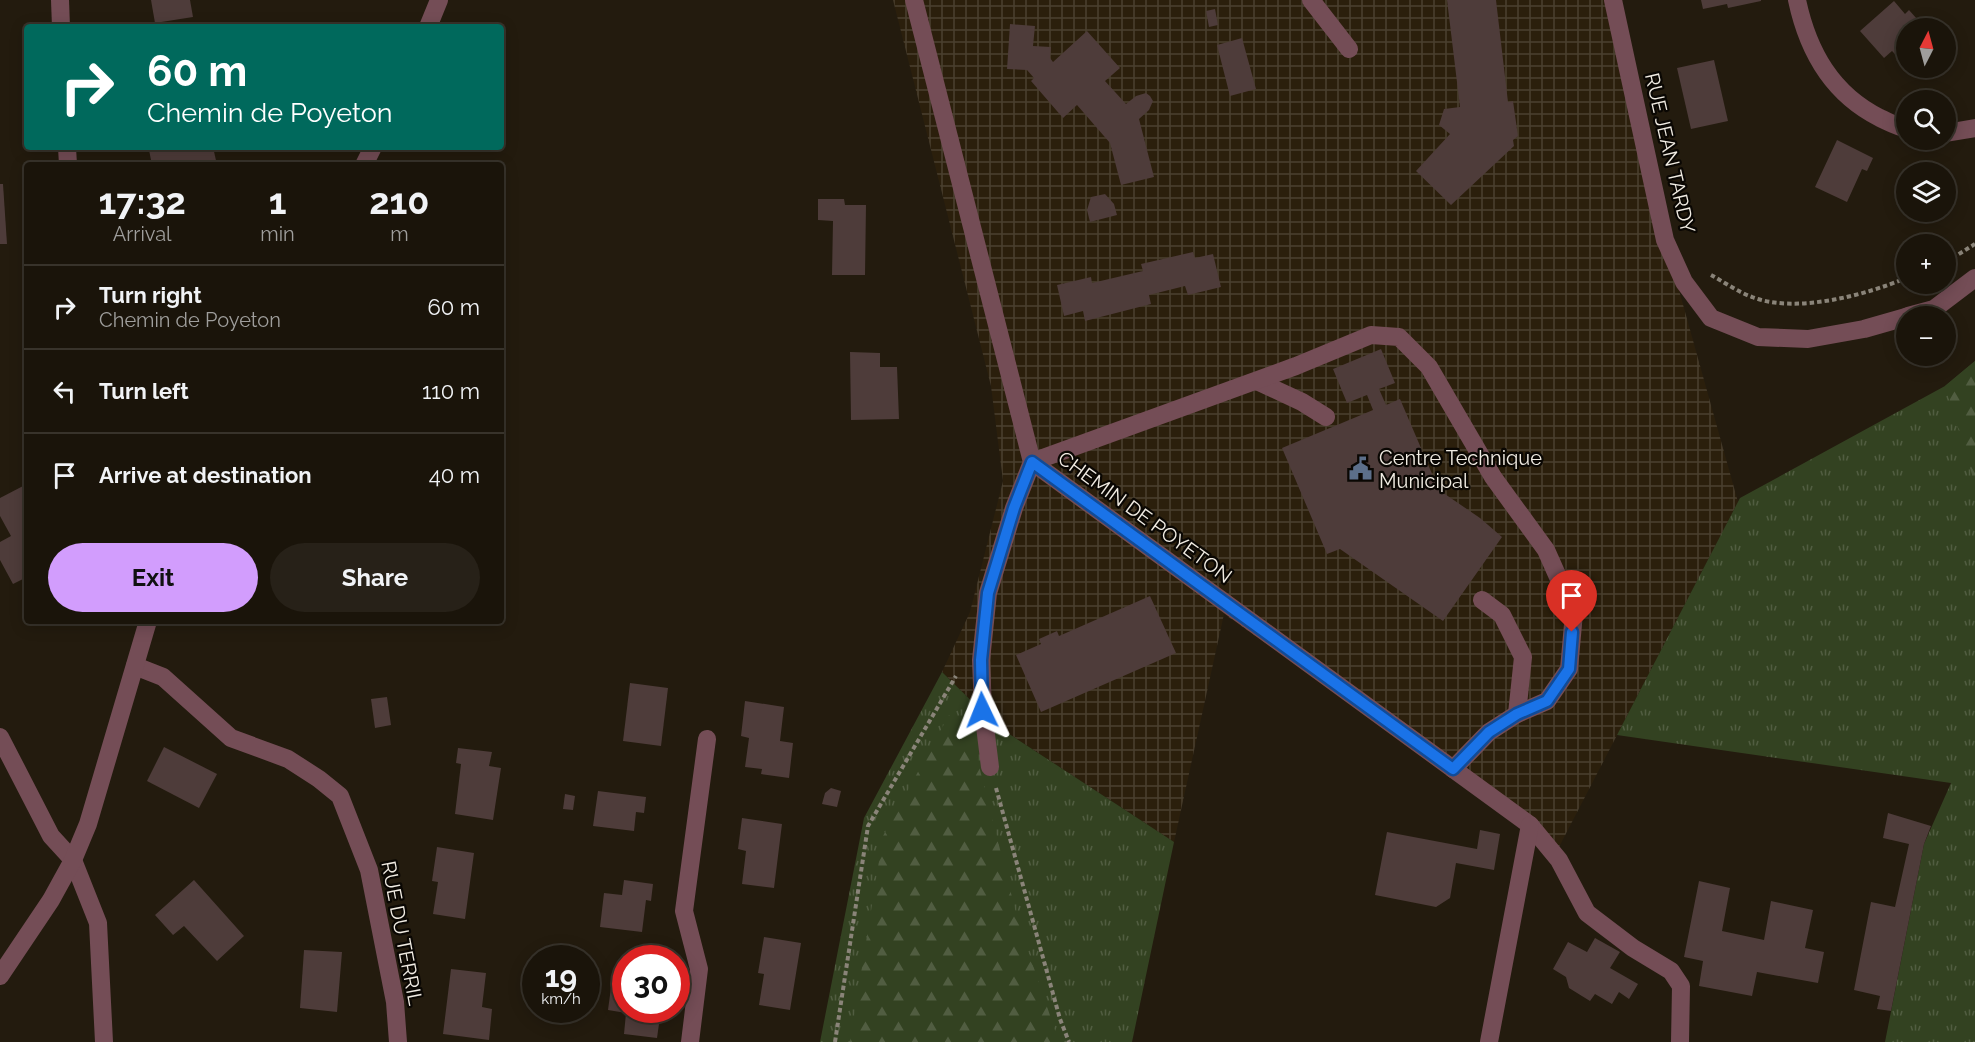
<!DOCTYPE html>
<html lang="en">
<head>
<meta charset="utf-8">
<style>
  :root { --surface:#1a140a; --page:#272118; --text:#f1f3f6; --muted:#9f9e9c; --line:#38332b; --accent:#d29dfd }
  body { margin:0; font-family:Raleway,sans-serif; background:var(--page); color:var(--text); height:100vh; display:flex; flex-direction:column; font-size:22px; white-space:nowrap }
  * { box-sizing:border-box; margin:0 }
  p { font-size:20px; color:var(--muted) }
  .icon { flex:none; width:33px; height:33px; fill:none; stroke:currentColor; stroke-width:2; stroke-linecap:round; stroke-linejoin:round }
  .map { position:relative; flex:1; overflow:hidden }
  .details { position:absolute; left:24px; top:162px; width:480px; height:462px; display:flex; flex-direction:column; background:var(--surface); border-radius:6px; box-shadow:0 3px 15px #0003,0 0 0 2px var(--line) }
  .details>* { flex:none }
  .hud { position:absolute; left:24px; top:24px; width:480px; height:126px; border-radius:6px; box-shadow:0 3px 15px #0003,0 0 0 2px var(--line); background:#00695c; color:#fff; overflow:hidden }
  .needle { width:39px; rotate:6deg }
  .tools { position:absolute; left:1896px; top:18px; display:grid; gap:12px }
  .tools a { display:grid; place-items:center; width:60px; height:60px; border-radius:50%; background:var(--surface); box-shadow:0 3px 15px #0003,0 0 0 2px var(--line); font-size:30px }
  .speed { position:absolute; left:522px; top:945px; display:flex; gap:12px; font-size:30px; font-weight:700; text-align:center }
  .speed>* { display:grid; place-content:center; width:78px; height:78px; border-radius:50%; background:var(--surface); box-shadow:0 3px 15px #0003,0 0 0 2px var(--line); line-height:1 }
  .speed small { font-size:15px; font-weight:400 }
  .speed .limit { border:9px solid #d22; background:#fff; color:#111 }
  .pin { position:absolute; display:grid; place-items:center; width:51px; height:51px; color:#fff; margin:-62px -26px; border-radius:50% 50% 50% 0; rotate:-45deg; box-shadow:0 0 6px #0007 }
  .pin .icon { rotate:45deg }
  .me { position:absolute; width:66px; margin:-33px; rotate:358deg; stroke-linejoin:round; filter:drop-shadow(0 0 4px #0008) }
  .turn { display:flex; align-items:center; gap:21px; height:126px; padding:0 24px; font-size:27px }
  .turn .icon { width:78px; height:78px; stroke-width:2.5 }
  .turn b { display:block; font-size:42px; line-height:51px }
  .eta { display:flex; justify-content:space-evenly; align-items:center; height:102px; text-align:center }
  .eta b { font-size:36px; font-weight:700; line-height:42px }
  .button { display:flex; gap:12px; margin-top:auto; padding:12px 24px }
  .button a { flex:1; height:69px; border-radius:36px; background:var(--accent); color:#111; font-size:24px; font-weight:700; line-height:69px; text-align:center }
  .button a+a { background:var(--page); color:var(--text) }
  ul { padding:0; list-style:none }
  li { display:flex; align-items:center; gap:18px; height:84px; padding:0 24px; border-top:2px solid var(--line) }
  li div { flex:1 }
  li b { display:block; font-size:22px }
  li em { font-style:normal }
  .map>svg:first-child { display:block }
  .industrial { fill:url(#industrial-grid) }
  .grass { fill:url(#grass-tufts) }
  .forest { fill:url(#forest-firs) }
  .building { fill:#4e3c3a }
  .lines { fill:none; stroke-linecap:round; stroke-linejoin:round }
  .path { stroke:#8a8479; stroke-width:4; stroke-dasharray:4.5 3; stroke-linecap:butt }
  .minor { stroke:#744d56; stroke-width:18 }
  .route-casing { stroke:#114b97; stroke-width:15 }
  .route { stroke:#1a73e8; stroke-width:10 }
  .labels { text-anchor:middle; stroke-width:4.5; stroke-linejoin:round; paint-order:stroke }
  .street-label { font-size:20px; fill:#f1ece3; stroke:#0a0703 }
  .poi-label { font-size:20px; fill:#f1ece3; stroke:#0a0703; text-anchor:start }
</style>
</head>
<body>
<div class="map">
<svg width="1975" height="1042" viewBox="0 0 1975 1042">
  <defs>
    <pattern id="industrial-grid" width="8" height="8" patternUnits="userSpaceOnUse" patternTransform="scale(1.5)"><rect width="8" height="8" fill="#2b1f0c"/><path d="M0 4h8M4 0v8" fill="none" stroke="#4a402f"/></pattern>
    <pattern id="grass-tufts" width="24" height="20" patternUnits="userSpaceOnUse" patternTransform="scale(1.5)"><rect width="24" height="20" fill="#334221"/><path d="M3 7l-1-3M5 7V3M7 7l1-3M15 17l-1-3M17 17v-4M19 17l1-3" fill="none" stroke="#515d41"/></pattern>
    <pattern id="forest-firs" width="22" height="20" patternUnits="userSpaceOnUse" patternTransform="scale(1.5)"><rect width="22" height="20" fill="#334221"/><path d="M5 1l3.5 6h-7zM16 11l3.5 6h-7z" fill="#515d41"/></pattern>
  </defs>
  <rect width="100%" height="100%" fill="#231b0e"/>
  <!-- industrial -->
  <path class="industrial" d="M 893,0 L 1613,0 L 1665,240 L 1738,502 L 1559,847 L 1224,614 L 1174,842 L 997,726 L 942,672 L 970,612 L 1003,481 L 991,386 Z"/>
  <!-- grass -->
  <g class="grass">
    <path d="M 1975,361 L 1975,1042 L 1885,1042 L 1924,844 L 1951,783 L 1617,735 L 1740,498 L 1945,386 Z"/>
    <path d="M 942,672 L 997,726 L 1174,842 L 1132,1042 L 820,1042 L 864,818 Z"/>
  </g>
  <!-- forest -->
  <g class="forest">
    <path d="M 1975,361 L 1975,484 L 1945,386 Z"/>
    <path d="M 949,715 L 973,742 L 1018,921 L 1059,1042 L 850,1042 L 883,836 Z"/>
  </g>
  <!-- building -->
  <g class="building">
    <path d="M 151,0 L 190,0 L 193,17 L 155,23 Z"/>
    <path d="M 1447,0 L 1496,0 L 1508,102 L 1513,101 L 1518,136 L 1513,140 L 1514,146 L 1451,205 L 1416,171 L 1450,134 L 1439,125 L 1444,109 L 1460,107 Z"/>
    <path d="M 1701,0 L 1761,0 L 1761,1 L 1728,8 L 1727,4 L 1703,9 Z"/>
    <path d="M 1894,1 L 1905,14 L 1909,10 L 1925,28 L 1906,28 L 1906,62 L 1905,64 L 1892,51 L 1884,58 L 1860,31 Z"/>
    <path d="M 1215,9 L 1218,25 L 1209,27 L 1206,11 Z"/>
    <path d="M 1010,24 L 1035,26 L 1033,46 L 1051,47 L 1050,58 L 1053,62 L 1087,31 L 1120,68 L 1105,81 L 1126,104 L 1136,96 L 1146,93 L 1150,96 L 1153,101 L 1149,110 L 1139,119 L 1154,177 L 1121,185 L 1110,143 L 1077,105 L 1063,118 L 1031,81 L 1034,78 L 1027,70 L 1007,69 Z"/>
    <path d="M 1242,38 L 1256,89 L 1230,96 L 1217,45 Z"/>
    <path d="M 1714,60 L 1728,121 L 1691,129 L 1677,68 Z"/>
    <path d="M 1837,140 L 1873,158 L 1867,171 L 1862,169 L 1847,202 L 1815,187 Z"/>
    <path d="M 161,147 L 213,147 L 217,165 L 152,165 L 149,150 Z"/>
    <path d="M 0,184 L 3,184 L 7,244 L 0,244 Z"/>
    <path d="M 1105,194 L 1114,204 L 1117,215 L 1090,222 L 1087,210 L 1091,197 Z"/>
    <path d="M 818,199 L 844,199 L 845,205 L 866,205 L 865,275 L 832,275 L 833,221 L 818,220 Z"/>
    <path d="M 1193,252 L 1195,258 L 1213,254 L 1221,287 L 1188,295 L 1185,286 L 1149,295 L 1151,304 L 1085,321 L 1083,311 L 1064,316 L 1057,285 L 1091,277 L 1092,283 L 1143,271 L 1141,264 Z"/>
    <path d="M 1381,349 L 1395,383 L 1379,389 L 1386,405 L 1400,399 L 1439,490 L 1480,518 L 1502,537 L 1443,621 L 1340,549 L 1327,554 L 1282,448 L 1373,410 L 1367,395 L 1347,403 L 1333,369 Z"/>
    <path d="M 850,352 L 880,353 L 880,367 L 897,367 L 899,419 L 851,420 Z"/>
    <path d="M 25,485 L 27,490 L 27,577 L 13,584 L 0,560 L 0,542 L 11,536 L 0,516 L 0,498 Z"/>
    <path d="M 1150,596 L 1176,653 L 1041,712 L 1016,655 L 1041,644 L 1039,639 L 1057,631 L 1059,636 Z"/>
    <path d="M 630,683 L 668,688 L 661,746 L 623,741 Z"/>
    <path d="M 387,697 L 391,725 L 375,728 L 371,699 Z"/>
    <path d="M 745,701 L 784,707 L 780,741 L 793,743 L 789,778 L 761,774 L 762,769 L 745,767 L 749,738 L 741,736 Z"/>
    <path d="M 164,747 L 217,774 L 199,808 L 147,781 Z"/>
    <path d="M 458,748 L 492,752 L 489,766 L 501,768 L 493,820 L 455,814 L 461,764 L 456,763 Z"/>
    <path d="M 831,788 L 841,791 L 837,807 L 822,804 L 825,793 Z"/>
    <path d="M 598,791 L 646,797 L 644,813 L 636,812 L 634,831 L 593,826 Z"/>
    <path d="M 565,794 L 575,796 L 573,810 L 563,809 Z"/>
    <path d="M 1888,813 L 1931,826 L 1924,844 L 1891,1011 L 1877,1009 L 1880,996 L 1854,990 L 1871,902 L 1895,907 L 1909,844 L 1883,838 Z"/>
    <path d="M 742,818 L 782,824 L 774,888 L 742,884 L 746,851 L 738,849 Z"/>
    <path d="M 1480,830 L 1500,834 L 1494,870 L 1456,863 L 1450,898 L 1436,907 L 1375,895 L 1387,832 L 1477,849 Z"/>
    <path d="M 437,847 L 474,853 L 465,919 L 433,914 L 438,882 L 432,881 Z"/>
    <path d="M 194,880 L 244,936 L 217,961 L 184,926 L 173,935 L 155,915 Z"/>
    <path d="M 624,880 L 653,884 L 651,901 L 646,900 L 642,932 L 600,927 L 604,893 L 622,895 Z"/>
    <path d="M 1699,881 L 1730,888 L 1722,931 L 1764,940 L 1771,901 L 1813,910 L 1805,948 L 1824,952 L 1818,983 L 1757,972 L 1752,996 L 1699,986 L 1703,961 L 1684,957 Z"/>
    <path d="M 764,937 L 801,943 L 790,1010 L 759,1005 L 764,974 L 758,973 Z"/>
    <path d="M 1595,938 L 1620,952 L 1610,968 L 1638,984 L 1629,999 L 1619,992 L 1612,1004 L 1595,994 L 1590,1001 L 1569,988 L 1566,977 L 1553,969 L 1568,942 L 1587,952 Z"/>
    <path d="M 304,950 L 342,952 L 337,1012 L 300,1008 Z"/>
    <path d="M 451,969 L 486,973 L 482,1007 L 492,1009 L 489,1040 L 443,1034 Z"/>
    <path d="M 612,980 L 626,982 L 626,1010 L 661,1010 L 657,1038 L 624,1034 L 626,1013 L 608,1010 Z"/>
  </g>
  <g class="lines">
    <!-- path -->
    <g class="path">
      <path d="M 1946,262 L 1975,244"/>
      <path d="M 1711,275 C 1724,282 1738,292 1752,297 C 1795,314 1866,295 1906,278"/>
      <path d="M 996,788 L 1060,1019 L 1069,1042"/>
      <path d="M 835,1042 L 868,826 L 956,676"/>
    </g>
    <!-- minor -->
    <g class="minor">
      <path d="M 60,0 L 61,27"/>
      <path d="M 914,0 L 1032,462 L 1530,825 L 1559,860 L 1587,913 L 1633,948 L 1671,971 L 1681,986 L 1680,1042"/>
      <path d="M 1311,0 L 1349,49"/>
      <path d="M 1613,0 L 1665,240 L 1684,282 L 1711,318 L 1758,337 L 1808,339 L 1864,329 L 1906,317"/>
      <path d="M 1797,0 C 1808,52 1832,94 1880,118 C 1889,122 1897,127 1906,128"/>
      <path d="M 428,27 L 439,0"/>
      <path d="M 1946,133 L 1975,128"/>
      <path d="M 67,147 L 68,165"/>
      <path d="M 364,165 L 373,147"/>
      <path d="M 1908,316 L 1934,309 L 1975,278"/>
      <path d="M 1257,381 L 1302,402 L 1326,417"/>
      <path d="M 1482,600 L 1502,615 L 1523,657 L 1517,714"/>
      <path d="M 135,666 L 163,677 L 231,738 L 288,759 L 319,779 L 340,796 L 369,870 L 395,1002 L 398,1042"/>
      <path d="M 0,737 L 51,836 L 73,860 L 98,923 L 104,1042"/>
      <path d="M 990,767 L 983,710 L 981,660 L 988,593 L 1014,508 L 1032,462 L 1296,366 L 1371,335 L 1399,337 L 1429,367 L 1493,477 L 1546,550 L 1574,613 L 1569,669 L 1547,701 L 1517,714 L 1489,732 L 1453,769"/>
      <path d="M 0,976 L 51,900 L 73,860 L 88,824 L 148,621"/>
      <path d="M 690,1042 L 699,969 L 684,911 L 707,739"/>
      <path d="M 1489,1042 L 1530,825"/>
    </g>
  </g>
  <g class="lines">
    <defs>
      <path id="route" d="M 982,710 L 981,660 L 988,593 L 1014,508 L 1032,462 L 1453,769 L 1489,732 L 1517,714 L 1547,701 L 1569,669 L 1572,632"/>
    </defs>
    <!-- route casing -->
    <use href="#route" class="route-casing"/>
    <!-- route -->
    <use href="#route" class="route"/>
  </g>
  <!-- icons -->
  <defs>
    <symbol id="civic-bare" viewBox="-9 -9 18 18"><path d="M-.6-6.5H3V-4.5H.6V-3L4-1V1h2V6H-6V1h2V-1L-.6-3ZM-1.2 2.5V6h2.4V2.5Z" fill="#5c6f8a" stroke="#0a0703" stroke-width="2.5" paint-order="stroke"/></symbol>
  </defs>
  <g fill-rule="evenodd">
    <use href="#civic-bare" x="1344" y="452" width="33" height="33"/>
  </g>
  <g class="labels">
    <!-- street labels -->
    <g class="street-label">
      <text transform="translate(1670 153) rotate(77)" y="7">RUE JEAN TARDY</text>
      <text transform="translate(1145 517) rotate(36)" y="7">CHEMIN DE POYETON</text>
      <text transform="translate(402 933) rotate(79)" y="7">RUE DU TERRIL</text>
    </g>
    <!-- poi labels -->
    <g class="poi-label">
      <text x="1379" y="465">Centre Technique<tspan x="1379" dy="23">Municipal</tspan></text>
    </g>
  </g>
</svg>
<div class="tools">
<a><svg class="needle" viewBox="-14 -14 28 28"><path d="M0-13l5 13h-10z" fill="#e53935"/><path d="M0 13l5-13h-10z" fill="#9f9e9c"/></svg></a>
<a><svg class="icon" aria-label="search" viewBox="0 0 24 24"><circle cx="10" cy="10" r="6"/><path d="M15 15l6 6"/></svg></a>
<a><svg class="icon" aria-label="layers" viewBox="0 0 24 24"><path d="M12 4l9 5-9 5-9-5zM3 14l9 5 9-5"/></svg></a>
<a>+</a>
<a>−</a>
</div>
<div class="speed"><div>19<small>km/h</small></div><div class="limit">30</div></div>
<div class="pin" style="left:1572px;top:632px;background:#d93025"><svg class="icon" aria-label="arrive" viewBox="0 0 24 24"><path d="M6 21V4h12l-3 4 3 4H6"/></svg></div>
<svg class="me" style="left:982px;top:710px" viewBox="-20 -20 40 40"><path d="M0-17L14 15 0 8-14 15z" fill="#1a73e8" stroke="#fff" stroke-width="4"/></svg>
<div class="hud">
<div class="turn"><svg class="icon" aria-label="right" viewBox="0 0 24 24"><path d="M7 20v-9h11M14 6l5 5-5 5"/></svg><div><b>60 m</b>Chemin de Poyeton</div></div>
</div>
<section class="details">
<div class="eta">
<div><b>17:32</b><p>Arrival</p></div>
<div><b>1</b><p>min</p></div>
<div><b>210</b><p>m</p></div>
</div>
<ul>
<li><svg class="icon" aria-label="right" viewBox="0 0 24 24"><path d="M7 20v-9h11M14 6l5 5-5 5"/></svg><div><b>Turn right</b><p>Chemin de Poyeton</p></div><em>60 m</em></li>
<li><svg class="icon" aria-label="left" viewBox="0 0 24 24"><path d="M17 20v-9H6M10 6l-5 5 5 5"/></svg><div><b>Turn left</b></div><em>110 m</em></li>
<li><svg class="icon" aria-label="arrive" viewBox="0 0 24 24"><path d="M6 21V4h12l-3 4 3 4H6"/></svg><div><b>Arrive at destination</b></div><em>40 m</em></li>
</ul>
<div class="button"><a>Exit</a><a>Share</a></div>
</section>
</div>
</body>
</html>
